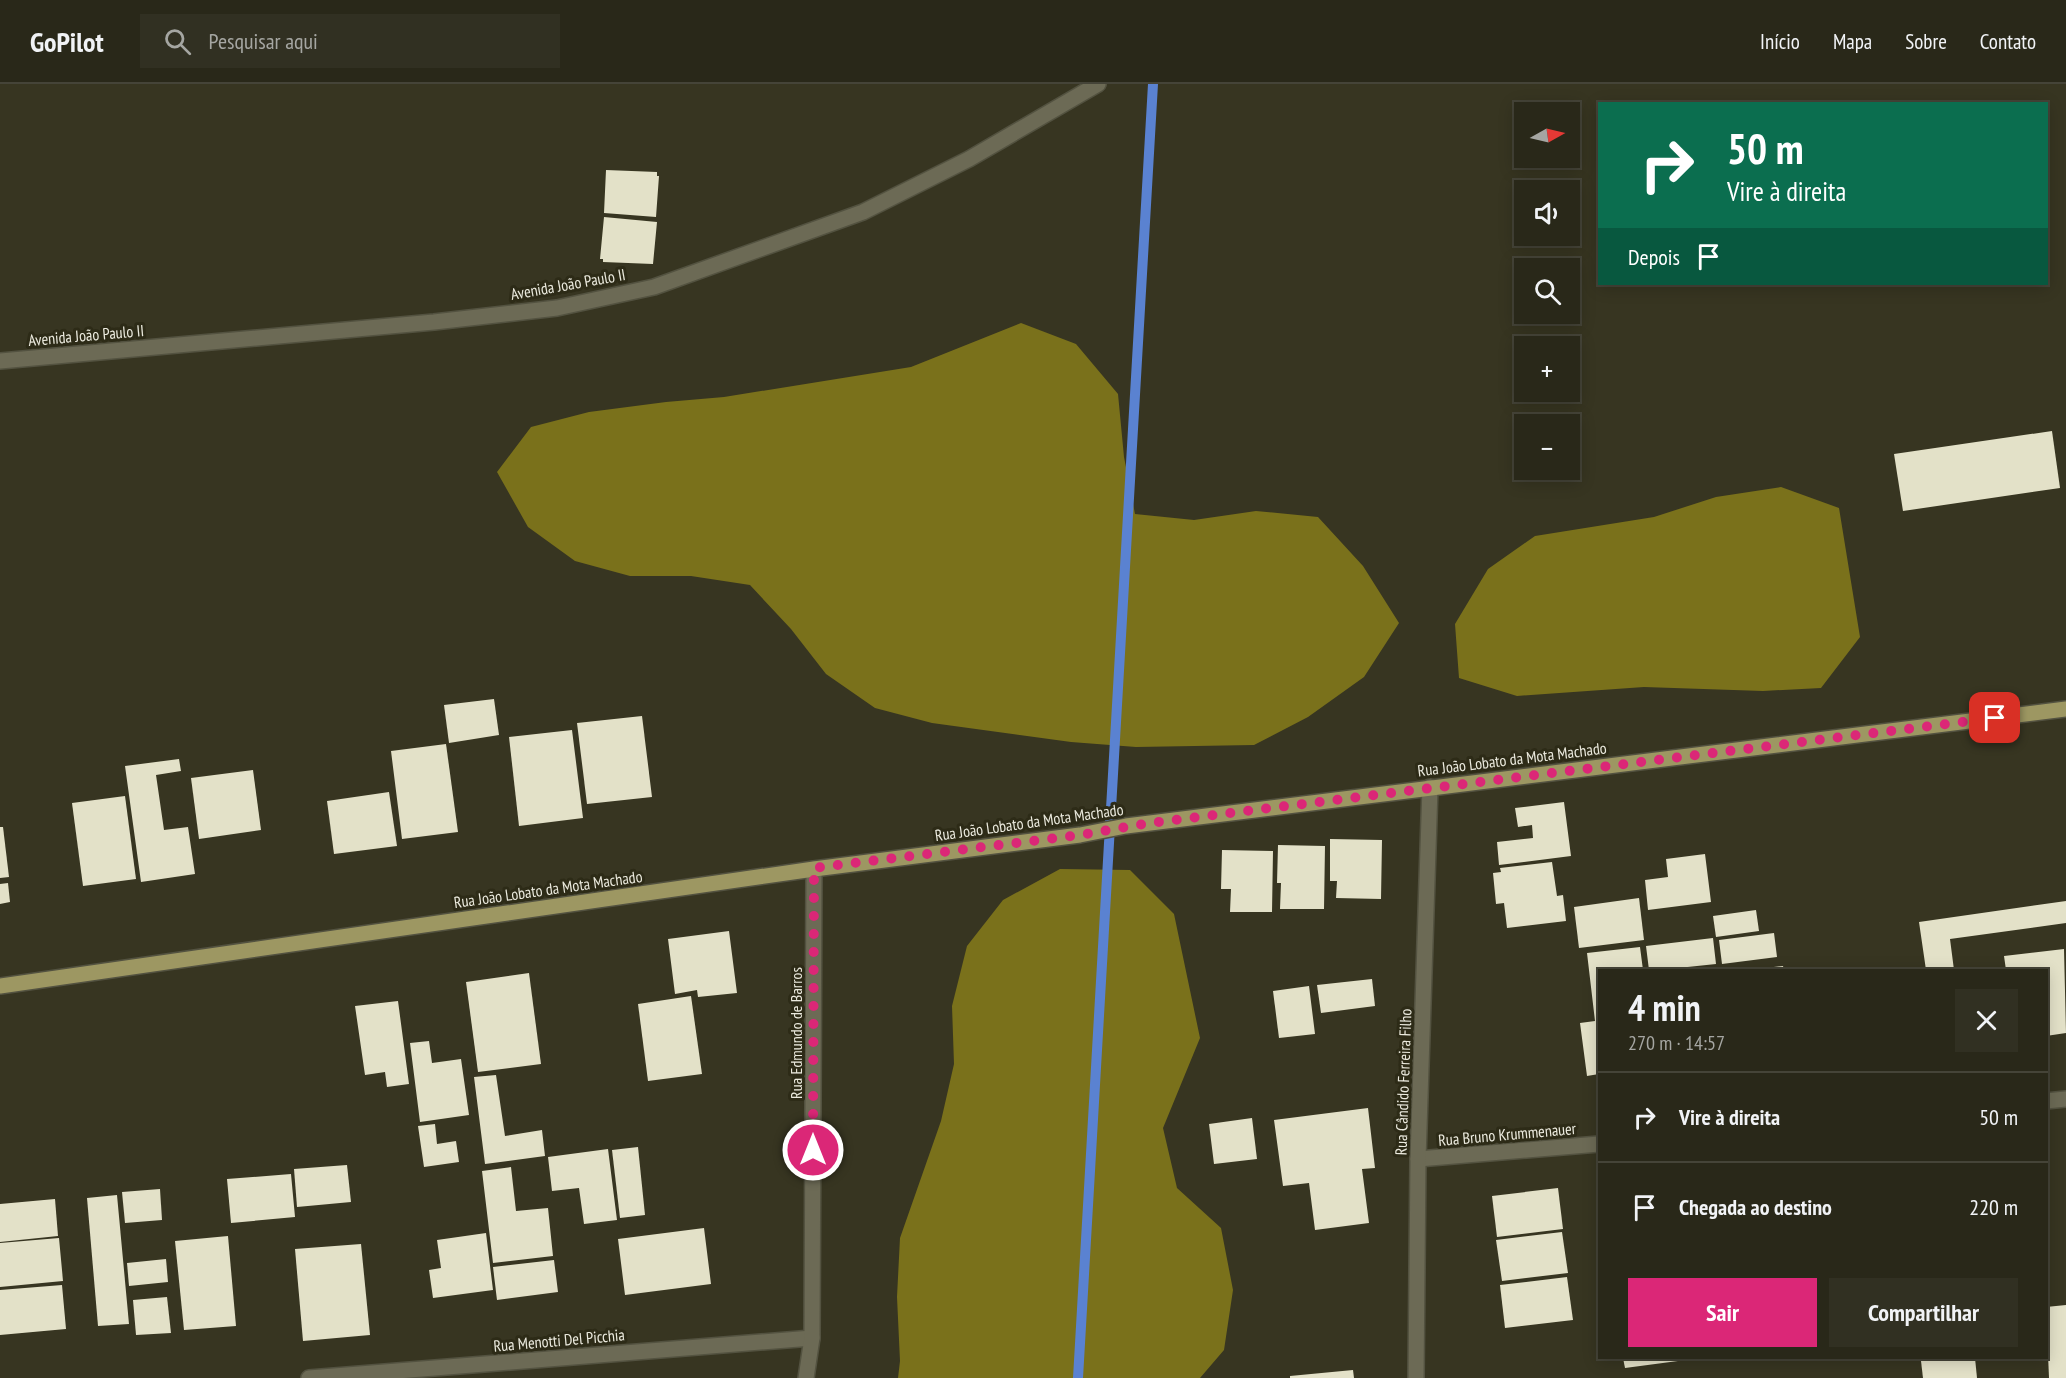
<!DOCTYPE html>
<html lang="pt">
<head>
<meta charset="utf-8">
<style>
  :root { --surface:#292819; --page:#313022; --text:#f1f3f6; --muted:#a5a6a2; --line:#454438; --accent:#db2777 }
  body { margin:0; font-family:"PT Sans Narrow",sans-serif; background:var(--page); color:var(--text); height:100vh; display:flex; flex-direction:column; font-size:22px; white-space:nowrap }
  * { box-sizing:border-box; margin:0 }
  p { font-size:20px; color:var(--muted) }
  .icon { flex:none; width:33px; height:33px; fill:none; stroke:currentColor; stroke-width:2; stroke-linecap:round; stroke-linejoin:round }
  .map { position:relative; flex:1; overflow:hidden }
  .drawer { position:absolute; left:1598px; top:885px; width:450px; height:390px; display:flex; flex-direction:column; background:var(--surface); border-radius:0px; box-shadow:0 3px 15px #0003,0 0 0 2px var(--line) }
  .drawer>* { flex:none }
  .hud { position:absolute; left:1598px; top:18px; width:450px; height:183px; border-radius:0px; box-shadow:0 3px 15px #0003,0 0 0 2px var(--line); background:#0b6e4f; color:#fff; overflow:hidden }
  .needle { width:39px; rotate:82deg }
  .fabs { position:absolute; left:1514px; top:18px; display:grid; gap:12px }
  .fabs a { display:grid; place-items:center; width:66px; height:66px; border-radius:0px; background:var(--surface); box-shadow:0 3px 15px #0003,0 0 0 2px var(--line); font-size:30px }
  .pin { position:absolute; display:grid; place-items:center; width:51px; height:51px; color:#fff; margin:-26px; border-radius:12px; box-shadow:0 3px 9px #0006 }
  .me { position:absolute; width:66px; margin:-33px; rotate:0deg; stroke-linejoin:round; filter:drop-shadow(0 0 4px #0008) }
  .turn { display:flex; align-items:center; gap:21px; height:126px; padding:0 30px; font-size:27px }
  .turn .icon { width:78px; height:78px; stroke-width:2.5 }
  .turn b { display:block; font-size:42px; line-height:51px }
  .then { display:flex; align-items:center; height:57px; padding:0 30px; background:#0003; gap:12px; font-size:22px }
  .round { display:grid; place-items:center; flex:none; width:63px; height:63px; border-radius:0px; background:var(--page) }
  .overview { display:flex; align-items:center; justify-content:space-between; height:102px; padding:0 30px }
  h1 { font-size:36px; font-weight:700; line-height:45px }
  .action { display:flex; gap:12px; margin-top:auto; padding:12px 30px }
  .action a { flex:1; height:69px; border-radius:0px; background:var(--accent); color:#fff; font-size:24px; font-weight:700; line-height:69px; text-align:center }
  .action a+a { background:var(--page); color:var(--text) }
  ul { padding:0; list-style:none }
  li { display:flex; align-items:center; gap:18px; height:90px; padding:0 30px; border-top:2px solid var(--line) }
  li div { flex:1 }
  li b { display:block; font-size:22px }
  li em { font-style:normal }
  header { display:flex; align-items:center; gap:36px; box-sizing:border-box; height:84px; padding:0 30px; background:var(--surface); border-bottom:2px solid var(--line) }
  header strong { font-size:28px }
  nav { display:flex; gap:33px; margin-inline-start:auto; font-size:21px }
  .search { width:420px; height:54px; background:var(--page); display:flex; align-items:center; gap:15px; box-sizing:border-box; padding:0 21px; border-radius:0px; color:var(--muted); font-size:22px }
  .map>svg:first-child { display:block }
  .forest { fill:#7a711b }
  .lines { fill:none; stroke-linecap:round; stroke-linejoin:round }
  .stream { stroke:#5a82d1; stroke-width:10 }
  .building { fill:#e3e1c8 }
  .minor-casing { stroke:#535240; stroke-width:18 }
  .major-casing { stroke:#535240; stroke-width:18 }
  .minor { stroke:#6c6a55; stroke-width:15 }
  .major { stroke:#9d9762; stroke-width:15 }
  .route { stroke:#db2777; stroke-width:10; stroke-dasharray:0 18 }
  .labels { text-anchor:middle; stroke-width:6; stroke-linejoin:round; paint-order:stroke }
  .street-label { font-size:16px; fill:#ebeade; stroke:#2d2b17 }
</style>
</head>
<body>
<header>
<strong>GoPilot</strong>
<div class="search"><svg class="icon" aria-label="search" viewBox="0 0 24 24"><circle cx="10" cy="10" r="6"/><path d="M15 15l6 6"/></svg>Pesquisar aqui</div>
<nav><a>Início</a><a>Mapa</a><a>Sobre</a><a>Contato</a></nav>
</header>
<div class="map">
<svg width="2066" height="1294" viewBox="0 0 2066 1294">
  <rect width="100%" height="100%" fill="#373521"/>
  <!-- forest -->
  <g class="forest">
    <path d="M 1021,239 L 1076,260 L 1118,310 L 1124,373 L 1135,430 L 1194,436 L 1256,427 L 1318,433 L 1363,482 L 1399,539 L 1364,593 L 1308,633 L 1254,661 L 1136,663 L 1071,658 L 932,639 L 875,624 L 826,590 L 791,545 L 750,501 L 691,492 L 630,492 L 575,477 L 528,443 L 497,388 L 531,343 L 589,328 L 666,318 L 724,313 L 911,283 Z"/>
    <path d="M 1781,403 L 1839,424 L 1860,553 L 1821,604 L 1763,607 L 1644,603 L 1517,612 L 1459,594 L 1455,540 L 1488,485 L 1535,452 L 1654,433 L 1716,413 Z"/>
    <path d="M 1060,785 L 1130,786 L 1174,830 L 1200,954 L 1163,1044 L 1177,1104 L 1221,1144 L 1233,1206 L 1224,1266 L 1200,1294 L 898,1294 L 900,1277 L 897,1213 L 900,1154 L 941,1037 L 954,980 L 952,922 L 967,862 L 1003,816 Z"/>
  </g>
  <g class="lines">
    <!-- stream -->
    <path class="stream" d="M 1078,1294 L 1153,0"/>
  </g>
  <!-- building -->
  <g class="building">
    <path d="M 606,86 L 657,88 L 657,92 L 659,92 L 656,133 L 604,129 Z"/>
    <path d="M 604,133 L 657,138 L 653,180 L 603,178 L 603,175 L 600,175 Z"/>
    <path d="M 2052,347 L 2060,404 L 1903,427 L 1894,370 Z"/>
    <path d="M 494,615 L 499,651 L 449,659 L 444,621 Z"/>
    <path d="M 642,632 L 652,713 L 587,720 L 577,639 Z"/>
    <path d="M 572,646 L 583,734 L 519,742 L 509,653 Z"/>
    <path d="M 446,660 L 458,748 L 402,755 L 391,667 Z"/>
    <path d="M 179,675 L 181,687 L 156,691 L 164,746 L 188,743 L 195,790 L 141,798 L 125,682 Z"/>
    <path d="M 253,686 L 261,746 L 199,755 L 191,694 Z"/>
    <path d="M 389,708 L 397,762 L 334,770 L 327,717 Z"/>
    <path d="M 125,712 L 136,795 L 83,802 L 72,719 Z"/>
    <path d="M 1564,718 L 1571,772 L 1499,781 L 1497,758 L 1533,754 L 1532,741 L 1518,743 L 1515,724 Z"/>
    <path d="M 0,743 L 3,743 L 9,793 L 0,794 Z"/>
    <path d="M 1330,755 L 1382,756 L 1381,815 L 1336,814 L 1337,797 L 1330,797 Z"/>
    <path d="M 1278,761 L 1325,762 L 1324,825 L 1280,825 L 1281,799 L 1277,799 Z"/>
    <path d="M 1222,766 L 1273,767 L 1272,828 L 1230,828 L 1231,805 L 1221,805 Z"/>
    <path d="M 1705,770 L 1711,818 L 1648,826 L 1645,796 L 1668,793 L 1666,775 Z"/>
    <path d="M 1552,778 L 1557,812 L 1563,811 L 1566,837 L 1507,844 L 1504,819 L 1496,820 L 1493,789 L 1501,788 L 1500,784 Z"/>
    <path d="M 8,799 L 10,818 L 0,820 L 0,800 Z"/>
    <path d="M 1639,814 L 1644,856 L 1579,864 L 1574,823 Z"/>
    <path d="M 2066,817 L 2066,839 L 1950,855 L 1954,886 L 1926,886 L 1919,838 Z"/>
    <path d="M 1756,826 L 1759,847 L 1716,853 L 1713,832 Z"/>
    <path d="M 729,847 L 737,909 L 698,913 L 697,906 L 675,910 L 668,855 Z"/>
    <path d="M 1774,849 L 1777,873 L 1722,880 L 1719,856 Z"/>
    <path d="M 1713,854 L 1716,880 L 1678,884 L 1679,886 L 1649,886 L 1646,862 Z"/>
    <path d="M 1640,863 L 1643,886 L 1599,886 L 1599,990 L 1587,992 L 1580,939 L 1595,937 L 1587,869 Z"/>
    <path d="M 2064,865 L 2066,949 L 2046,952 L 2046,886 L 2006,886 L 2004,872 Z"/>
    <path d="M 1783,882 L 1784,886 L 1757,886 L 1757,885 Z"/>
    <path d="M 529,889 L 541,980 L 478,988 L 466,898 Z"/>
    <path d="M 1372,895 L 1375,922 L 1321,929 L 1317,901 Z"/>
    <path d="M 1309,902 L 1315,950 L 1279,954 L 1273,907 Z"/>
    <path d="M 691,912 L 702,990 L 648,997 L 638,920 Z"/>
    <path d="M 398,917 L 409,1000 L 387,1003 L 385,988 L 365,991 L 355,922 Z"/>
    <path d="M 429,957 L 432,979 L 461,975 L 469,1031 L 420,1038 L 410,959 Z"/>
    <path d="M 496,991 L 505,1052 L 542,1046 L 545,1072 L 485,1080 L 474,993 Z"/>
    <path d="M 1368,1024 L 1375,1084 L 1362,1085 L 1369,1139 L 1315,1146 L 1309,1099 L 1283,1102 L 1274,1036 Z"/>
    <path d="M 1252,1034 L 1257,1075 L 1214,1080 L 1209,1040 Z"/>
    <path d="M 435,1040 L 437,1060 L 456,1057 L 459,1078 L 424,1083 L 418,1042 Z"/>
    <path d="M 638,1063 L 645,1131 L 620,1134 L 612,1066 Z"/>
    <path d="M 608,1065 L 617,1136 L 584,1140 L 579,1104 L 552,1107 L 548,1073 Z"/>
    <path d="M 347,1081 L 351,1118 L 297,1123 L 294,1085 Z"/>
    <path d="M 511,1083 L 516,1127 L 548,1124 L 553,1172 L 493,1179 L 482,1087 Z"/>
    <path d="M 291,1090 L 295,1133 L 231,1139 L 227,1095 Z"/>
    <path d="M 1558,1104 L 1563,1145 L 1497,1153 L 1492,1112 Z"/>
    <path d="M 160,1105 L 162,1136 L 125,1139 L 122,1108 Z"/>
    <path d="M 117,1111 L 129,1240 L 98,1242 L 87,1114 Z"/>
    <path d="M 55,1115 L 58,1152 L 0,1158 L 0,1120 Z"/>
    <path d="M 704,1144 L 711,1200 L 625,1211 L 618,1155 Z"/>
    <path d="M 1562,1148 L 1568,1189 L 1502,1197 L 1496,1156 Z"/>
    <path d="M 486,1149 L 493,1206 L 433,1214 L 429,1186 L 441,1184 L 437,1156 Z"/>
    <path d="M 228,1152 L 236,1242 L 184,1246 L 175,1157 Z"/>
    <path d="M 59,1154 L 63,1197 L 0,1203 L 0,1159 Z"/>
    <path d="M 361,1160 L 370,1251 L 303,1257 L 295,1165 Z"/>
    <path d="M 166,1175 L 168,1198 L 129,1202 L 127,1179 Z"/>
    <path d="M 554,1176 L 558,1208 L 497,1216 L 493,1183 Z"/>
    <path d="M 1567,1193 L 1573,1236 L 1505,1244 L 1500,1201 Z"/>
    <path d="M 62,1201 L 66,1245 L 0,1251 L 0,1206 Z"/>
    <path d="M 167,1213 L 171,1249 L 136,1251 L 133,1216 Z"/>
    <path d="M 2066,1221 L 2066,1294 L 2049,1294 L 2046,1223 Z"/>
    <path d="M 1623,1274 L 1693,1274 L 1693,1275 L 1625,1284 Z"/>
    <path d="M 1956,1274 L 1975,1274 L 1977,1294 L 1923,1294 L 1921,1277 Z"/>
    <path d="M 1353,1286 L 1354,1294 L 1290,1294 L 1290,1292 Z"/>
  </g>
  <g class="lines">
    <defs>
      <g id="minor">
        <path d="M 0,277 L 434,238 L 557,224 L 654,203 L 863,128 L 969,75 L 1098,0"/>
        <path d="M 2046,1017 L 2066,1015"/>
        <path d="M 1418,1075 L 1599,1060"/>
        <path d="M 309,1294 L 812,1254"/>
        <path d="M 806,1294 L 812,1254 L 814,785"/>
        <path d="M 1416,1294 L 1418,1075 L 1430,703"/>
      </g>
      <path id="major" d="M 0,902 L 814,785 L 1080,751 L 1126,742 L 2066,625"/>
    </defs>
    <!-- minor casing -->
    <use href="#minor" class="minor-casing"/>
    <!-- major casing -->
    <use href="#major" class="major-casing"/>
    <!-- minor -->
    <use href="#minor" class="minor"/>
    <!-- major -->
    <use href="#major" class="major"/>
  </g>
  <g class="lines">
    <!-- route -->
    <path class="route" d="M 813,1066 L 814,784 L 1080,751 L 1150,739 L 1995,634"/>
  </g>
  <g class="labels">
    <!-- street labels -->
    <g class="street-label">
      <text transform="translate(568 200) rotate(-10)" y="6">Avenida João Paulo II</text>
      <text transform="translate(86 251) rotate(-5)" y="6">Avenida João Paulo II</text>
      <text transform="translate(1512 675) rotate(-7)" y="6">Rua João Lobato da Mota Machado</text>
      <text transform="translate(1029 738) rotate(-8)" y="6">Rua João Lobato da Mota Machado</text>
      <text transform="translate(548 805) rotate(-8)" y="6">Rua João Lobato da Mota Machado</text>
      <text transform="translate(796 949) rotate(-90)" y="6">Rua Edmundo de Barros</text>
      <text transform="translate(1403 998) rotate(-88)" y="6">Rua Cândido Ferreira Filho</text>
      <text transform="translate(1507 1050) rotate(-5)" y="6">Rua Bruno Krummenauer</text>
      <text transform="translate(559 1256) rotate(-5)" y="6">Rua Menotti Del Picchia</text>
    </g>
  </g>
</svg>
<div class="fabs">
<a><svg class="needle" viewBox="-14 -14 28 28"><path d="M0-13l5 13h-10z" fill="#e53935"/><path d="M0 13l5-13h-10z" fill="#a5a6a2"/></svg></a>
<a><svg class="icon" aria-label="sound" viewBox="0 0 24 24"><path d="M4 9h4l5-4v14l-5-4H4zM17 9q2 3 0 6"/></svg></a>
<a><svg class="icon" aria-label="search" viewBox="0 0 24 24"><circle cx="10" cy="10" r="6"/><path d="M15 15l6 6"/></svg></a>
<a>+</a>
<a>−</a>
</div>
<div class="pin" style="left:1995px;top:634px;background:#d93025"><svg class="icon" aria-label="arrive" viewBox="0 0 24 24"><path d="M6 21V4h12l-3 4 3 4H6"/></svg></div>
<svg class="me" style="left:813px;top:1066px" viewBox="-20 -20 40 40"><circle r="17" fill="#db2777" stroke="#fff" stroke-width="3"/><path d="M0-11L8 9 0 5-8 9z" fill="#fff"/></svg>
<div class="hud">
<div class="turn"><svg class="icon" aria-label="right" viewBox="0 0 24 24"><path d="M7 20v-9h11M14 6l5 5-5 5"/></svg><div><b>50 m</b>Vire à direita</div></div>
<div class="then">Depois<svg class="icon" aria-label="arrive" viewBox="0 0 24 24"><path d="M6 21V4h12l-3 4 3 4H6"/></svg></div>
</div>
<section class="drawer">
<div class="overview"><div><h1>4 min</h1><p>270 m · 14:57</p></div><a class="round"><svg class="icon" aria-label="close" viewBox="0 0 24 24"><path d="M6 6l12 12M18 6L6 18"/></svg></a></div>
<ul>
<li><svg class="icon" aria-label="right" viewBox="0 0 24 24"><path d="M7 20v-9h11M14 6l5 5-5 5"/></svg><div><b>Vire à direita</b></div><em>50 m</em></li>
<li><svg class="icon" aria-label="arrive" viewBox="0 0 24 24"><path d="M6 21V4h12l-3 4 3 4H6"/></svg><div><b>Chegada ao destino</b></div><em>220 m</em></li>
</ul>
<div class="action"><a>Sair</a><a>Compartilhar</a></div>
</section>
</div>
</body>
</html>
